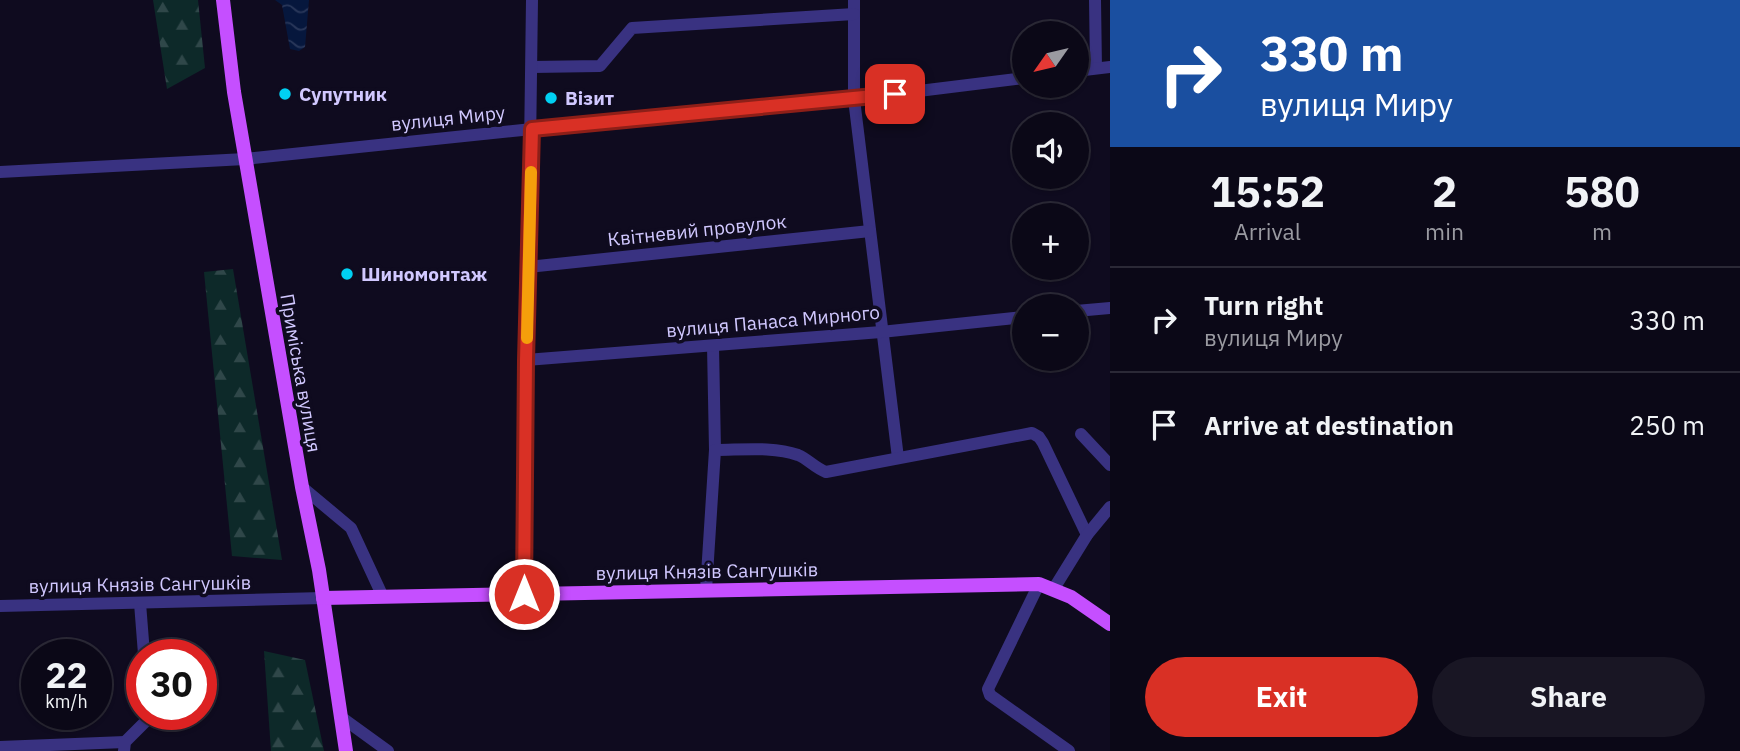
<!DOCTYPE html>
<html lang="en">
<head>
<meta charset="utf-8">
<style>
  :root { --surface:#0b0817; --page:#191624; --text:#f1f3f6; --muted:#9a9aa1; --line:#2b2936; --accent:#d93025 }
  body { margin:0; font-family:"IBM Plex Sans",sans-serif; background:var(--page); color:var(--text); height:100vh; display:flex; flex-direction:column; font-size:26px; white-space:nowrap }
  * { box-sizing:border-box; margin:0 }
  p { font-size:23px; color:var(--muted) }
  .icon { flex:none; width:38px; height:38px; fill:none; stroke:currentColor; stroke-width:2; stroke-linecap:round; stroke-linejoin:round }
  .map { position:relative; flex:1; overflow:hidden }
  .drawer { display:flex; flex-direction:column; background:var(--surface); width:630px }
  .drawer>* { flex:none }
  .top-card { background:#1a4fa0; color:#fff; overflow:hidden }
  .needle { width:46px; rotate:236deg }
  .fabs { position:absolute; left:1012px; top:21px; display:grid; gap:14px }
  .fabs a { display:grid; place-items:center; width:77px; height:77px; border-radius:50%; background:var(--surface); box-shadow:0 2px 5px #0004,0 0 0 2px var(--line); font-size:35px }
  .speed { position:absolute; left:21px; top:639px; display:flex; gap:14px; font-size:35px; font-weight:700; text-align:center }
  .speed>* { display:grid; place-content:center; width:91px; height:91px; border-radius:50%; background:var(--surface); box-shadow:0 2px 5px #0004,0 0 0 2px var(--line); line-height:1 }
  .speed small { font-size:18px; font-weight:400 }
  .speed .limit { border:10px solid #d22; background:#fff; color:#111 }
  .pin { position:absolute; display:grid; place-items:center; width:60px; height:60px; color:#fff; margin:-30px; border-radius:14px; box-shadow:0 4px 10px #0006 }
  .me { position:absolute; width:77px; margin:-38px; rotate:0deg; stroke-linejoin:round; filter:drop-shadow(0 0 5px #0008) }
  .turn { display:flex; align-items:center; gap:24px; height:147px; padding:0 35px; font-size:32px }
  .turn .icon { width:91px; height:91px; stroke-width:2.5 }
  .turn b { display:block; font-size:49px; line-height:60px }
  .eta { display:flex; justify-content:space-evenly; align-items:center; height:119px; text-align:center }
  .eta b { font-size:42px; font-weight:700; line-height:49px }
  .primary-button { display:flex; gap:14px; margin-top:auto; padding:14px 35px }
  .primary-button a { flex:1; height:80px; border-radius:42px; background:var(--accent); color:#fff; font-size:28px; font-weight:700; line-height:80px; text-align:center }
  .primary-button a+a { background:var(--page); color:var(--text) }
  ul { padding:0; list-style:none }
  li { display:flex; align-items:center; gap:21px; height:105px; padding:0 35px; border-top:2px solid var(--line) }
  li div { flex:1 }
  li b { display:block; font-size:26px }
  li em { font-style:normal }
  main { display:flex; flex:1; min-height:0 }
  .map>svg:first-child { display:block }
  .forest { fill:url(#forest-firs) }
  .water { fill:url(#water-waves) }
  .lines { fill:none; stroke-linecap:round; stroke-linejoin:round }
  .minor { stroke:#393281; stroke-width:12 }
  .major { stroke:#c54fff; stroke-width:14 }
  .route-casing { stroke:#8d1f18; stroke-width:18 }
  .route { stroke:#d93025; stroke-width:12 }
  .slow { stroke:#f59e0b; stroke-width:12 }
  .poi-dot { fill:#00d0f3; stroke:#0f0b1f; stroke-width:2.5 }
  .labels { text-anchor:middle; stroke-width:7; stroke-linejoin:round; paint-order:stroke }
  .poi-label { font-size:19px; font-weight:bold; fill:#d1c8ff; stroke:#0f0b1f; text-anchor:start }
  .street-label { font-size:19px; fill:#d1c8ff; stroke:#0f0b1f }
</style>
</head>
<body>
<main>
<div class="map">
<svg width="1110" height="751" viewBox="0 0 1110 751">
  <defs>
    <pattern id="forest-firs" width="22" height="20" patternUnits="userSpaceOnUse" patternTransform="scale(1.75)"><rect width="22" height="20" fill="#0d2929"/><path d="M5 1l3.5 6h-7zM16 11l3.5 6h-7z" fill="#2f4749"/></pattern>
    <pattern id="water-waves" width="16" height="10" patternUnits="userSpaceOnUse" patternTransform="scale(1.75)"><rect width="16" height="10" fill="#06173d"/><path d="M0 5q4-4 8 0t8 0" fill="none" stroke="#29375a"/></pattern>
  </defs>
  <rect width="100%" height="100%" fill="#0f0b1f"/>
  <!-- forest -->
  <g class="forest">
    <path d="M 153,0 L 198,0 L 205,68 L 167,89 Z"/>
    <path d="M 233,269 L 282,560 L 232,556 L 204,272 Z"/>
    <path d="M 264,651 L 305,660 L 324,751 L 271,751 Z"/>
  </g>
  <!-- water -->
  <path class="water" d="M 275,0 L 309,0 L 305,47 L 299,51 L 290,49 L 282,5 Z"/>
  <g class="lines">
    <!-- minor -->
    <g class="minor">
      <path d="M 854,0 L 854,99 L 898,458"/>
      <path d="M 1095,0 L 1096,68"/>
      <path d="M 532,67 L 600,66 L 632,28 L 854,14"/>
      <path d="M 1076,71 L 1110,67"/>
      <path d="M 0,172 L 245,159 L 532,129 L 854,99 L 1024,78"/>
      <path d="M 528,267 L 870,231"/>
      <path d="M 1076,311 L 1110,308"/>
      <path d="M 713,346 L 715,450"/>
      <path d="M 526,360 L 881,332 L 1024,317"/>
      <path d="M 1081,434 L 1110,465"/>
      <path d="M 302,487 L 351,528 L 383,597"/>
      <path d="M 1039,584 L 988,689 L 990,695 L 1069,751"/>
      <path d="M 706,590 L 715,450 C 741,450 773,446 798,455 C 808,459 815,468 826,472 L 1032,433 L 1039,437 L 1043,443 L 1087,535"/>
      <path d="M 1053,590 L 1087,535 L 1110,507"/>
      <path d="M 524,594 L 532,0"/>
      <path d="M 140,603 L 144,654"/>
      <path d="M 0,606 L 323,598"/>
      <path d="M 341,717 L 388,751"/>
      <path d="M 0,747 L 125,742"/>
      <path d="M 124,751 L 125,742 L 148,719 L 148,714"/>
    </g>
    <!-- major -->
    <g class="major">
      <path d="M 223,0 L 234,92 L 302,487 L 319,570 L 346,751"/>
      <path d="M 323,598 L 1039,584 L 1071,597 L 1110,624"/>
    </g>
  </g>
  <g class="lines">
    <defs>
      <path id="route" d="M 524,594 L 526,360 L 532,129 L 895,94"/>
    </defs>
    <!-- route casing -->
    <use href="#route" class="route-casing"/>
    <!-- route -->
    <use href="#route" class="route"/>
    <!-- slow -->
    <path class="slow" d="M 527,338 L 531,172"/>
  </g>
  <!-- markers -->
  <g class="poi-dot">
    <circle cx="285" cy="94" r="7"/>
    <circle cx="551" cy="98" r="7"/>
    <circle cx="347" cy="274" r="7"/>
  </g>
  <g class="labels">
    <!-- poi labels -->
    <g class="poi-label">
      <text x="299" y="101">Супутник</text>
      <text x="565" y="105">Візит</text>
      <text x="361" y="281">Шиномонтаж</text>
    </g>
    <!-- street labels -->
    <g class="street-label">
      <text transform="translate(448 118) rotate(-6)" y="7">вулиця Миру</text>
      <text transform="translate(697 230) rotate(-6)" y="7">Квітневий провулок</text>
      <text transform="translate(773 321) rotate(-5)" y="7">вулиця Панаса Мирного</text>
      <text transform="translate(301 373) rotate(80)" y="7">Приміська вулиця</text>
      <text transform="translate(707 571) rotate(-1)" y="7">вулиця Князів Сангушків</text>
      <text transform="translate(140 584) rotate(-1)" y="7">вулиця Князів Сангушків</text>
    </g>
  </g>
</svg>
<div class="fabs">
<a><svg class="needle" viewBox="-14 -14 28 28"><path d="M0-13l5 13h-10z" fill="#e53935"/><path d="M0 13l5-13h-10z" fill="#9a9aa1"/></svg></a>
<a><svg class="icon" aria-label="sound" viewBox="0 0 24 24"><path d="M4 9h4l5-4v14l-5-4H4zM17 9q2 3 0 6"/></svg></a>
<a>+</a>
<a>−</a>
</div>
<div class="speed"><div>22<small>km/h</small></div><div class="limit">30</div></div>
<div class="pin" style="left:895px;top:94px;background:#d93025"><svg class="icon" aria-label="arrive" viewBox="0 0 24 24"><path d="M6 21V4h12l-3 4 3 4H6"/></svg></div>
<svg class="me" style="left:524px;top:594px" viewBox="-20 -20 40 40"><circle r="17" fill="#d93025" stroke="#fff" stroke-width="3"/><path d="M0-11L8 9 0 5-8 9z" fill="#fff"/></svg>
</div>
<section class="drawer">
<div class="top-card">
<div class="turn"><svg class="icon" aria-label="right" viewBox="0 0 24 24"><path d="M7 20v-9h11M14 6l5 5-5 5"/></svg><div><b>330 m</b>вулиця Миру</div></div>
</div>
<div class="eta">
<div><b>15:52</b><p>Arrival</p></div>
<div><b>2</b><p>min</p></div>
<div><b>580</b><p>m</p></div>
</div>
<ul>
<li><svg class="icon" aria-label="right" viewBox="0 0 24 24"><path d="M7 20v-9h11M14 6l5 5-5 5"/></svg><div><b>Turn right</b><p>вулиця Миру</p></div><em>330 m</em></li>
<li><svg class="icon" aria-label="arrive" viewBox="0 0 24 24"><path d="M6 21V4h12l-3 4 3 4H6"/></svg><div><b>Arrive at destination</b></div><em>250 m</em></li>
</ul>
<div class="primary-button"><a>Exit</a><a>Share</a></div>
</section>
</main>
</body>
</html>
